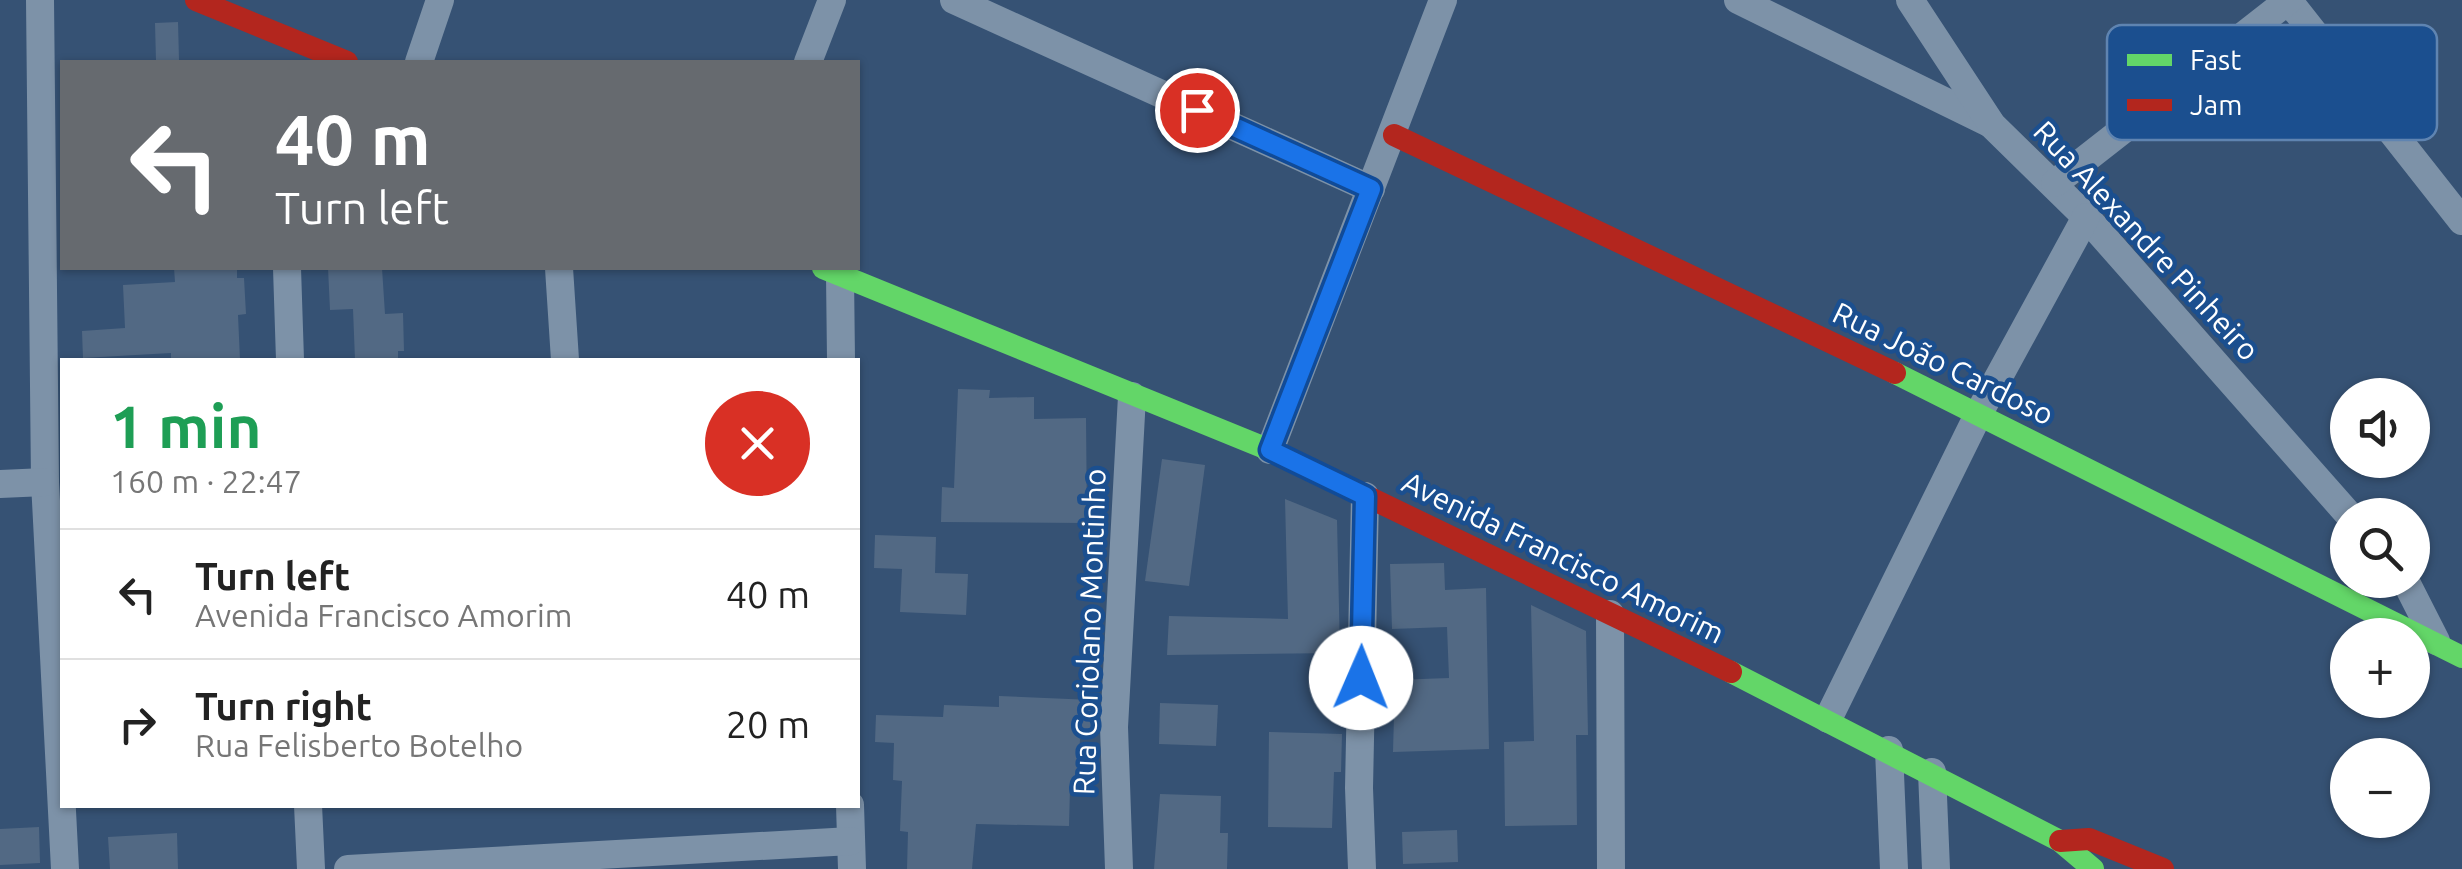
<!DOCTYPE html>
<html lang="en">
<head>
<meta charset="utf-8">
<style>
  :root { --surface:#fff; --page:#f6f6f6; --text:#222; --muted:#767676; --line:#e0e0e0 }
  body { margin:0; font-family:Ubuntu,sans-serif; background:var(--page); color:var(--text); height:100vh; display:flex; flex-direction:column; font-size:38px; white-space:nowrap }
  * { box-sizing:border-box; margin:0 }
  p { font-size:32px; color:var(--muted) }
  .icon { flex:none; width:55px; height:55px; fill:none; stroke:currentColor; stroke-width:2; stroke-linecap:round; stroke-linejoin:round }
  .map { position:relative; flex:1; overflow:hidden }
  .drawer { position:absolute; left:60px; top:358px; width:800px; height:450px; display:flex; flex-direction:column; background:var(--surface); border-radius:0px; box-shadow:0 2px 8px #0004 }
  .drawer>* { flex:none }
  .guide { position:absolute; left:60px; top:60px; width:800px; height:210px; border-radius:0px; box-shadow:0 2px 8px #0004; background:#666a6f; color:#fff; overflow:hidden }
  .fabs { position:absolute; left:2330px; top:378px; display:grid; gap:20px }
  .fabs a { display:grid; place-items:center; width:100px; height:100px; border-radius:50%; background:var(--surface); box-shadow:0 2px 8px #0004; font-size:50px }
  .pin { position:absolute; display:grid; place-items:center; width:85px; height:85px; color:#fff; margin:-42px; border:5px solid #fff; border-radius:50%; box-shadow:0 2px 10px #0007 }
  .me { position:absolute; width:110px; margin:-55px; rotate:1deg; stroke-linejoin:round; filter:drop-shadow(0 0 8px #0008) }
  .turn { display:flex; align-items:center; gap:35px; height:210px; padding:0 50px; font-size:45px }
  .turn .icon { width:130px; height:130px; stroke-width:2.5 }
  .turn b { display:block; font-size:70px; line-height:85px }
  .round { display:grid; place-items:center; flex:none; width:105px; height:105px; border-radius:52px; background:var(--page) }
  .overview { display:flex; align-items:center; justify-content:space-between; height:170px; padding:0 50px }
  h1 { font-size:60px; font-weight:600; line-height:75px; color:#1e9e55 }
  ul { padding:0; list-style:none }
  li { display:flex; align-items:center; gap:30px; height:130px; padding:0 50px; border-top:2px solid var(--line) }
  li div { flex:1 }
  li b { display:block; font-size:38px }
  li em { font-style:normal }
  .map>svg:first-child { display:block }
  .building { fill:#526984 }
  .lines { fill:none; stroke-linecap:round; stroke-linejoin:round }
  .street { stroke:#7d92a8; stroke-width:28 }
  .fast { stroke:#63d668; stroke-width:22 }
  .jam { stroke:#b3261e; stroke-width:22 }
  .route-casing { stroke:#114b97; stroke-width:25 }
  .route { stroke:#1a73e8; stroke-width:18 }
  .labels { text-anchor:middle; stroke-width:9; stroke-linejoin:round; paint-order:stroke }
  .street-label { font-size:30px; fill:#fff; stroke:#1b4f8f }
  .key { fill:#1b4f8f; stroke:#5f84b1; stroke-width:2.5 }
  .key-label { font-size:28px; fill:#fff }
</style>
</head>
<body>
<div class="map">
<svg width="2462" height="869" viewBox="0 0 2462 869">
  <rect width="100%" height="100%" fill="#365274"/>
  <!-- building -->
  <g class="building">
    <path d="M 178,22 L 179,60 L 156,61 L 155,23 Z"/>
    <path d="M 174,268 L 237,268 L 237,278 L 244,278 L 246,314 L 238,315 L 240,360 L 171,360 L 171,353 L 83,358 L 82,331 L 125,328 L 123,285 L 175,282 Z"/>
    <path d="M 328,268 L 382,268 L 385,314 L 403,313 L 404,351 L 398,351 L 398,360 L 355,360 L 353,309 L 330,310 Z"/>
    <path d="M 958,389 L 990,390 L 989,398 L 1034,397 L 1034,419 L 1086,418 L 1087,523 L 941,522 L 942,487 L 954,488 Z"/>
    <path d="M 1162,459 L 1205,465 L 1189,586 L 1145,581 Z"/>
    <path d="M 1285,499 L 1337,520 L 1340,653 L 1167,655 L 1169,616 L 1288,619 Z"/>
    <path d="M 875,535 L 936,537 L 935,573 L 968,574 L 966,615 L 900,612 L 902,569 L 874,568 Z"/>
    <path d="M 1444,563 L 1445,590 L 1486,588 L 1489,749 L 1393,752 L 1395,680 L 1449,678 L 1447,627 L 1392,629 L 1390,564 Z"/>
    <path d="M 1531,605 L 1586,631 L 1588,735 L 1576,735 L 1577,825 L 1505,826 L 1504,742 L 1534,741 Z"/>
    <path d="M 999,696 L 1092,700 L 1091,739 L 1080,739 L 1078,789 L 1070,789 L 1069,826 L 976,824 L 972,869 L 907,869 L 908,832 L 900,831 L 902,781 L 893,780 L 894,743 L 875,742 L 876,715 L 943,717 L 944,705 L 999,707 Z"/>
    <path d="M 1160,703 L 1218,705 L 1216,746 L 1159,744 Z"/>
    <path d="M 1269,732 L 1342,734 L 1341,772 L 1334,772 L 1332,828 L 1268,827 Z"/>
    <path d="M 1160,794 L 1221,796 L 1220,833 L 1228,833 L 1227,869 L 1154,869 Z"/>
    <path d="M 39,827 L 40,863 L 0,865 L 0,829 Z"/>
    <path d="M 1457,830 L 1458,862 L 1403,864 L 1402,832 Z"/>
    <path d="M 177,833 L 178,869 L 110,869 L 108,837 Z"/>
  </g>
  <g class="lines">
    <!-- street -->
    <g class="street">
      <path d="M 40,0 L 45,482 L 65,869"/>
      <path d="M 954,0 L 1371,189"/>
      <path d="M 1738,0 L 1991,124"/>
      <path d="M 1910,0 L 1992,125 L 2086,217 L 2349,515"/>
      <path d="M 2288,0 L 2462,221"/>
      <path d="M 419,62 L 440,0"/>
      <path d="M 808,62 L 832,0"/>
      <path d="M 2055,183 L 2289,0"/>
      <path d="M 287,268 L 290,360"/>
      <path d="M 559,268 L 565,360"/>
      <path d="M 840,275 L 841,360"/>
      <path d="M 1270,450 L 1443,0"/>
      <path d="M 0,484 L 45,482"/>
      <path d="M 2405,580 L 2436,641"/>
      <path d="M 1610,614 L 1611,869"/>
      <path d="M 1828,719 L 1979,413 L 2086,217"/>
      <path d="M 1889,750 L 1894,869"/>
      <path d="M 1932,772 L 1936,869"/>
      <path d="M 308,805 L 311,869"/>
      <path d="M 850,805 L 852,869"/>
      <path d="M 348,869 L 851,841"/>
      <path d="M 1119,869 L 1114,727 L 1132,396"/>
      <path d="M 1362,869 L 1359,788 L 1365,496"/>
    </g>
    <!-- fast -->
    <g class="fast">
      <path d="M 823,268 L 1270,450 L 1339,483"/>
      <path d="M 1895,373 L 2462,657"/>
      <path d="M 1731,672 L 2060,841 L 2093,869"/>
    </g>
    <!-- jam -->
    <g class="jam">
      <path d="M 196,0 L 347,62"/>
      <path d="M 1394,135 L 1895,373"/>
      <path d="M 1339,483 L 1731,672"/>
      <path d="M 2060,841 L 2089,839 L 2163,869"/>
    </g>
  </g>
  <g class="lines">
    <defs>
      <path id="route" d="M 1197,110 L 1371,189 L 1270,450 L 1365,496 L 1361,678"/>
    </defs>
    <!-- route casing -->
    <use href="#route" class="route-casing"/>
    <!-- route -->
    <use href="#route" class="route"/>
  </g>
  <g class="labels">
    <!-- street labels -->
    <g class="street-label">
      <text transform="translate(2146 241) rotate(47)" y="10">Rua Alexandre Pinheiro</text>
      <text transform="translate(1943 364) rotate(26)" y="10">Rua João Cardoso</text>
      <text transform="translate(1563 558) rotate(26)" y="10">Avenida Francisco Amorim</text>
      <text transform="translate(1090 632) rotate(-88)" y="10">Rua Coriolano Montinho</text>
    </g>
  </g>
  <!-- legend -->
  <rect x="2107" y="25" width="330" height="115" rx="15" class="key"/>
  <rect x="2127" y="54" width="45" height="12" fill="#63d668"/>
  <rect x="2127" y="99" width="45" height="12" fill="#b3261e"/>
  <g class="key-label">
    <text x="2190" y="70">Fast</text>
    <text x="2190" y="115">Jam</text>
  </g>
</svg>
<div class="fabs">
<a><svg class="icon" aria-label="sound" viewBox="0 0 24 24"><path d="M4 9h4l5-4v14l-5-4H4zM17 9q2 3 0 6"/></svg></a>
<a><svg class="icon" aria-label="search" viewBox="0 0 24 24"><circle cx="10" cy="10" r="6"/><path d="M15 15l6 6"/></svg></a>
<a>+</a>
<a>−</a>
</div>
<div class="pin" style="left:1197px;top:110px;background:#d93025"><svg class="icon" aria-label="arrive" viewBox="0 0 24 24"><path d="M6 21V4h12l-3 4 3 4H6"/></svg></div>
<svg class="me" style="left:1361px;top:678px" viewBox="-20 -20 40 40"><circle r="19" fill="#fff"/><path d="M0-13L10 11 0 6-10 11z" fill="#1a73e8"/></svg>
<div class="guide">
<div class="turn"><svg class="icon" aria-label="left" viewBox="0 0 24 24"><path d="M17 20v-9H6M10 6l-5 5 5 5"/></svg><div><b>40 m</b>Turn left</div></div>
</div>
<section class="drawer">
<div class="overview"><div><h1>1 min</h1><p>160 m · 22:47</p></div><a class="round" style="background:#d93025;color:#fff"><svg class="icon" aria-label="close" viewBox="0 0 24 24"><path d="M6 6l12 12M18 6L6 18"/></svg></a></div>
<ul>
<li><svg class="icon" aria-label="left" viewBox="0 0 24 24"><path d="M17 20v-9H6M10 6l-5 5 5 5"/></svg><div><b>Turn left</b><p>Avenida Francisco Amorim</p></div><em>40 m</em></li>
<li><svg class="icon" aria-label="right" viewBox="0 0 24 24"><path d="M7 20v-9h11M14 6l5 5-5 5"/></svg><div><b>Turn right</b><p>Rua Felisberto Botelho</p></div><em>20 m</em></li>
</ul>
</section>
</div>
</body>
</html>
